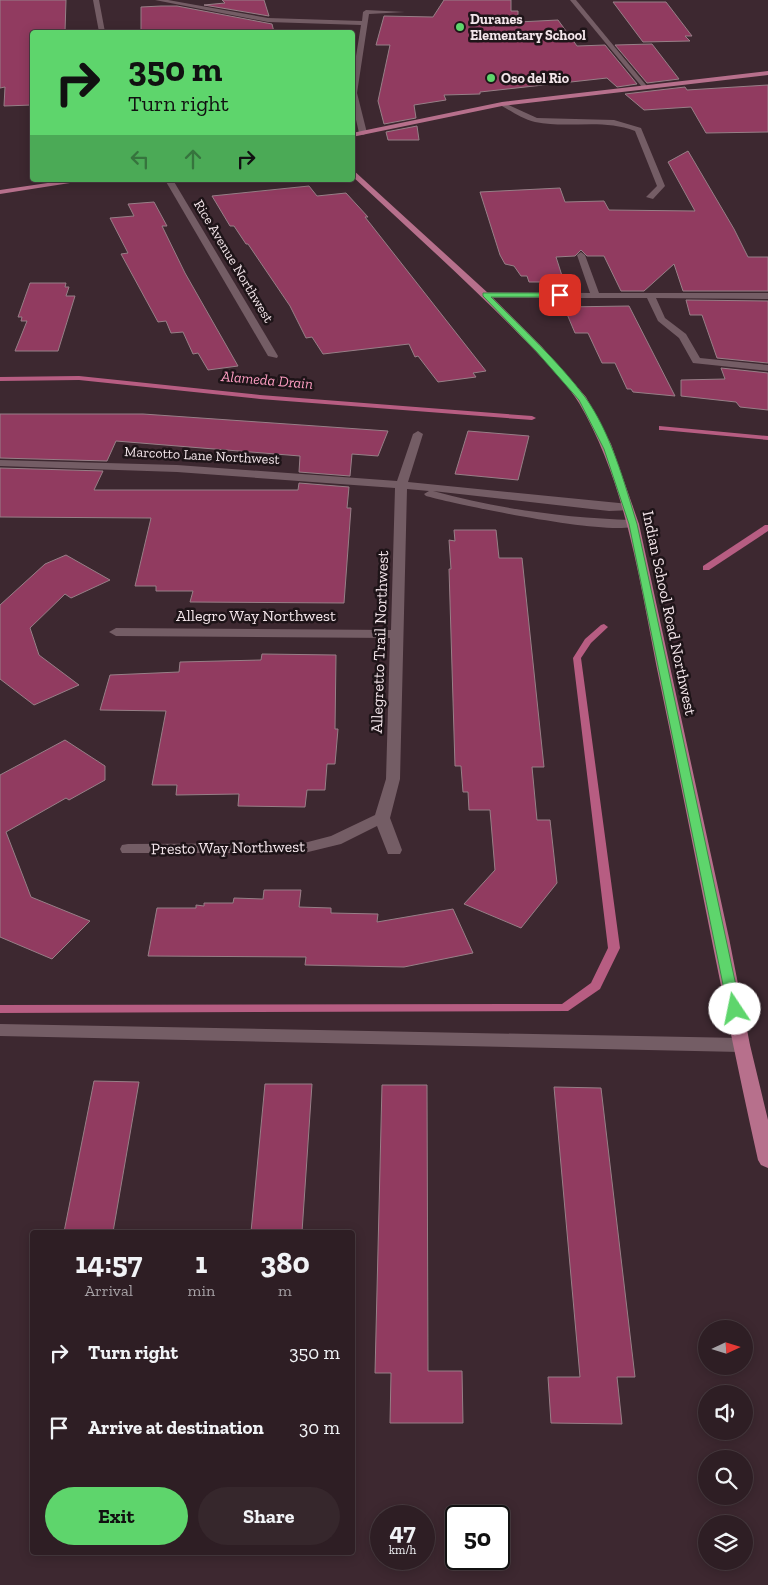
<!DOCTYPE html>
<html lang="en">
<head>
<meta charset="utf-8">
<style>
  :root { --surface:#2e1e24; --page:#36272c; --text:#f1f3f6; --muted:#a7a2a6; --line:#493c41; --accent:#5ed56c }
  body { margin:0; font-family:"Zilla Slab",serif; background:var(--page); color:var(--text); height:100vh; display:flex; flex-direction:column; font-size:19px; white-space:nowrap }
  * { box-sizing:border-box; margin:0 }
  p { font-size:16px; color:var(--muted) }
  .icon { flex:none; width:28px; height:28px; fill:none; stroke:currentColor; stroke-width:2; stroke-linecap:round; stroke-linejoin:round }
  .map { position:relative; flex:1; overflow:hidden }
  .side { position:absolute; left:30px; top:1230px; width:325px; height:325px; display:flex; flex-direction:column; background:var(--surface); border-radius:5px; box-shadow:0 2px 12px #0003,0 0 0 1px var(--line) }
  .side>* { flex:none }
  .hud { position:absolute; left:30px; top:30px; width:325px; height:152px; border-radius:5px; box-shadow:0 2px 12px #0003,0 0 0 1px var(--line); background:#5ed56c; color:#111; overflow:hidden }
  .needle { width:32px; rotate:86deg }
  .tools { position:absolute; left:698px; top:1320px; display:grid; gap:10px }
  .tools a { display:grid; place-items:center; width:55px; height:55px; border-radius:50%; background:var(--surface); box-shadow:0 2px 12px #0003,0 0 0 1px var(--line); font-size:25px }
  .speed { position:absolute; left:370px; top:1505px; display:flex; gap:10px; font-size:25px; font-weight:700; text-align:center }
  .speed>* { display:grid; place-content:center; width:65px; height:65px; border-radius:50%; background:var(--surface); box-shadow:0 2px 12px #0003,0 0 0 1px var(--line); line-height:1 }
  .speed small { font-size:12px; font-weight:400 }
  .speed .limit { border:2px solid #111; border-radius:8px; background:#fff; color:#111 }
  .pin { position:absolute; display:grid; place-items:center; width:42px; height:42px; color:#fff; margin:-21px; border-radius:10px; box-shadow:0 2px 8px #0006 }
  .me { position:absolute; width:55px; margin:-28px; rotate:349deg; stroke-linejoin:round; filter:drop-shadow(0 0 4px #0008) }
  .turn { display:flex; align-items:center; gap:18px; height:105px; padding:0 15px; font-size:22px }
  .turn .icon { width:65px; height:65px; stroke-width:2.5 }
  .turn b { display:block; font-size:35px; line-height:42px }
  .lanes { display:flex; align-items:center; height:48px; padding:0 15px; background:#0003; justify-content:center; gap:25px; direction:ltr }
  .lanes .off { opacity:.35 }
  .eta { display:flex; justify-content:space-evenly; align-items:center; height:85px; text-align:center }
  .eta b { font-size:30px; font-weight:800; line-height:35px }
  .action { display:flex; gap:10px; margin-top:auto; padding:10px 15px }
  .action a { flex:1; height:58px; border-radius:30px; background:var(--accent); color:#111; font-size:20px; font-weight:800; line-height:58px; text-align:center }
  .action a+a { background:var(--page); color:var(--text) }
  ul { padding:0; list-style:none }
  li { display:flex; align-items:center; gap:15px; height:75px; padding:0 15px }
  li div { flex:1 }
  li b { display:block; font-size:19px }
  li em { font-style:normal }
  .map>svg:first-child { display:block }
  .lines { fill:none; stroke-linecap:round; stroke-linejoin:round }
  .stream { fill:#b75d82; fill-rule:evenodd }
  .building { fill:#913b60; stroke:#977f87 }
  .minor { fill:#745d65; fill-rule:evenodd }
  .major { fill:#b7708c; fill-rule:evenodd }
  .route { fill:#5ed56c; stroke:#3d8a46 }
  .poi-dot { fill:#5ed56c; stroke:#1e1418; stroke-width:2 }
  .labels { text-anchor:middle; stroke-width:5; stroke-linejoin:round; paint-order:stroke }
  .far-poi-label { font-size:14px; font-weight:bold; fill:#f3e5ea; stroke:#1e1418; text-anchor:start }
  .far-street-label { font-size:14px; fill:#f3e5ea; stroke:#1e1418 }
  .far-water-label { font-size:15px; font-style:italic; fill:#fe9ec3; stroke:#1e1418 }
  .street-label { font-size:16px; fill:#f3e5ea; stroke:#1e1418 }
</style>
</head>
<body>
<div class="map">
<svg width="768" height="1585" viewBox="0 0 768 1585">
  <rect width="100%" height="100%" fill="#3d2830"/>
  <g class="lines">
    <!-- stream -->
    <g class="stream">
      <path d="M 79,376 L 260,395 L 532,416 L 536,418 L 532,420 L 260,399 L 79,380 L 0,381 L 0,377 Z"/>
      <path d="M 659,426 L 768,436 L 768,440 L 662,430 L 659,430 Z"/>
      <path d="M 765,525 L 768,525 L 768,531 L 709,570 L 703,570 L 703,566 Z"/>
      <path d="M 604,624 L 608,627 L 591,643 L 581,658 L 620,948 L 600,989 L 568,1011 L 0,1013 L 0,1005 L 562,1004 L 591,983 L 608,948 L 573,658 L 585,639 L 601,625 Z"/>
    </g>
  </g>
  <!-- building -->
  <g class="building">
    <path d="M 0,0 L 66,0 L 65,32 L 32,32 L 32,105 L 4,106 L 5,87 L 0,88 Z"/>
    <path d="M 222,0 L 264,0 L 269,16 L 204,5 L 225,3 Z"/>
    <path d="M 444,0 L 511,0 L 511,11 L 518,11 L 518,22 L 558,20 L 577,46 L 605,45 L 637,84 L 617,87 L 607,78 L 480,92 L 480,94 L 444,95 L 446,100 L 414,105 L 416,118 L 384,124 L 378,101 L 390,45 L 376,45 L 384,16 L 433,17 Z"/>
    <path d="M 613,2 L 666,2 L 692,36 L 685,36 L 690,41 L 643,42 Z"/>
    <path d="M 161,6 L 177,6 L 272,24 L 274,32 L 141,32 L 141,7 Z"/>
    <path d="M 652,44 L 679,79 L 647,83 L 615,45 Z"/>
    <path d="M 768,85 L 768,132 L 706,133 L 691,107 L 644,110 L 625,94 L 685,87 L 687,90 Z"/>
    <path d="M 417,126 L 419,140 L 388,140 L 386,132 Z"/>
    <path d="M 688,151 L 734,229 L 748,257 L 768,257 L 768,291 L 683,291 L 674,264 L 644,291 L 621,291 L 604,256 L 587,256 L 581,250 L 575,256 L 556,257 L 564,282 L 529,282 L 527,276 L 521,276 L 514,266 L 505,264 L 500,255 L 480,192 L 560,188 L 565,202 L 604,201 L 609,210 L 695,211 L 668,162 Z"/>
    <path d="M 309,186 L 317,196 L 346,193 L 368,217 L 365,217 L 486,371 L 473,373 L 476,377 L 438,382 L 418,356 L 415,357 L 409,344 L 323,354 L 312,337 L 306,338 L 290,306 L 248,244 L 246,244 L 234,226 L 230,226 L 212,196 Z"/>
    <path d="M 154,202 L 167,226 L 162,226 L 185,273 L 238,366 L 208,370 L 198,353 L 193,354 L 183,332 L 171,333 L 166,321 L 158,322 L 121,254 L 128,253 L 110,218 L 134,216 L 128,204 Z"/>
    <path d="M 30,283 L 66,283 L 65,287 L 69,287 L 66,296 L 75,296 L 58,351 L 15,351 L 27,321 L 21,321 L 22,317 L 18,317 Z"/>
    <path d="M 686,300 L 768,301 L 768,363 L 717,358 L 702,315 L 690,315 Z"/>
    <path d="M 629,306 L 675,396 L 633,392 L 631,389 L 627,389 L 615,363 L 602,363 L 588,333 L 575,333 L 564,307 Z"/>
    <path d="M 721,368 L 768,373 L 768,410 L 740,407 L 736,402 L 681,396 L 681,380 L 725,379 Z"/>
    <path d="M 0,414 L 143,414 L 388,431 L 378,456 L 352,454 L 350,476 L 299,472 L 300,456 L 116,441 L 107,461 L 0,458 Z"/>
    <path d="M 468,431 L 529,436 L 518,480 L 455,474 Z"/>
    <path d="M 0,468 L 103,471 L 94,490 L 298,490 L 299,483 L 349,487 L 347,508 L 351,508 L 344,603 L 190,602 L 193,591 L 156,591 L 156,586 L 135,586 L 151,518 L 0,517 Z"/>
    <path d="M 454,530 L 496,530 L 499,558 L 522,558 L 544,767 L 532,767 L 537,820 L 550,820 L 557,883 L 521,928 L 464,904 L 495,870 L 490,810 L 469,810 L 468,792 L 463,792 L 461,766 L 455,766 L 449,569 L 451,569 L 449,540 L 455,541 Z"/>
    <path d="M 66,555 L 110,580 L 71,598 L 65,594 L 30,628 L 39,655 L 79,685 L 34,705 L 0,679 L 0,605 L 45,564 Z"/>
    <path d="M 262,654 L 336,655 L 335,729 L 338,729 L 335,764 L 327,764 L 325,790 L 307,790 L 305,807 L 238,806 L 239,794 L 176,795 L 177,785 L 152,785 L 166,711 L 100,710 L 110,675 L 179,672 L 180,662 L 261,660 Z"/>
    <path d="M 65,740 L 105,766 L 105,780 L 69,800 L 66,798 L 6,832 L 31,897 L 90,921 L 52,959 L 0,937 L 0,775 Z"/>
    <path d="M 264,890 L 301,890 L 299,907 L 331,908 L 331,913 L 378,914 L 377,922 L 453,909 L 473,953 L 404,967 L 305,965 L 306,957 L 148,956 L 157,908 L 196,908 L 196,905 L 204,906 L 204,903 L 233,903 L 234,898 L 263,899 Z"/>
    <path d="M 94,1081 L 139,1082 L 113,1232 L 64,1232 Z"/>
    <path d="M 265,1084 L 312,1084 L 302,1232 L 251,1232 Z"/>
    <path d="M 382,1085 L 427,1085 L 428,1371 L 462,1371 L 463,1423 L 390,1423 L 391,1373 L 375,1373 Z"/>
    <path d="M 554,1087 L 601,1088 L 635,1377 L 617,1377 L 622,1424 L 551,1423 L 548,1377 L 580,1377 Z"/>
  </g>
  <g class="lines">
    <!-- minor -->
    <g class="minor">
      <path d="M 93,0 L 99,0 L 105,32 L 99,32 Z"/>
      <path d="M 155,0 L 168,0 L 268,18 L 362,21 L 363,12 L 366,10 L 405,12 L 369,14 L 357,93 L 367,133 L 363,135 L 359,133 L 352,102 L 352,81 L 361,25 L 268,22 Z"/>
      <path d="M 570,0 L 576,0 L 646,85 L 646,87 L 642,87 Z"/>
      <path d="M 500,103 L 504,103 L 537,118 L 614,120 L 641,128 L 665,186 L 653,199 L 646,197 L 657,186 L 635,131 C 602,118 569,129 535,122 C 522,119 511,111 500,105 Z"/>
      <path d="M 165,180 L 173,180 L 278,356 L 277,358 L 268,356 Z"/>
      <path d="M 581,252 L 585,255 L 599,293 L 768,293 L 768,299 L 656,298 L 665,318 L 686,334 L 700,358 L 768,365 L 768,371 L 693,363 L 679,338 L 658,321 L 647,298 L 485,298 L 480,295 L 485,292 L 590,293 L 577,255 Z"/>
      <path d="M 418,431 L 423,434 L 408,482 L 629,504 L 633,506 L 633,510 L 609,511 L 433,491 C 499,509 565,518 633,520 L 639,524 C 624,540 454,504 426,496 L 424,494 L 429,491 L 407,489 L 400,779 L 390,818 L 402,850 L 400,854 L 388,854 L 377,826 L 341,844 L 304,853 L 122,853 L 120,849 L 122,845 L 128,844 L 304,843 L 331,836 L 375,815 L 386,779 L 390,638 L 116,636 L 109,632 L 116,628 L 391,630 L 395,488 L 177,472 L 0,466 L 0,460 L 177,465 L 397,481 L 413,434 Z"/>
      <path d="M 0,1024 L 741,1038 L 747,1040 L 750,1045 L 747,1050 L 741,1052 L 0,1036 Z"/>
    </g>
    <!-- major -->
    <g class="major">
      <path d="M 768,71 L 768,75 L 502,106 L 352,137 L 352,133 L 502,102 Z"/>
      <path d="M 352,169 L 488,293 L 542,347 L 586,397 L 611,444 L 639,524 L 729,938 L 750,1045 L 768,1120 L 768,1168 L 761,1165 L 758,1160 C 723,1004 694,846 661,688 C 641,593 629,488 579,403 C 563,377 534,350 513,328 C 461,276 406,226 352,176 Z"/>
      <path d="M 68,180 L 89,180 L 0,194 L 0,190 Z"/>
    </g>
  </g>
  <!-- route -->
  <path class="route" d="M 483,293 L 560,293 L 563,295 L 560,297 L 491,297 C 523,329 558,361 585,397 C 611,433 624,482 637,524 L 741,1009 L 739,1013 L 735,1014 L 728,1009 L 629,524 L 604,449 L 579,400 L 536,351 L 483,296 Z"/>
  <!-- markers -->
  <g class="poi-dot">
    <circle cx="460" cy="27" r="5"/>
    <circle cx="491" cy="78" r="5"/>
  </g>
  <g class="labels">
    <!-- far-poi labels -->
    <g class="far-poi-label">
      <text x="470" y="24">Duranes<tspan x="470" dy="16">Elementary School</tspan></text>
      <text x="501" y="83">Oso del Rio</text>
    </g>
    <!-- far-street labels -->
    <g class="far-street-label">
      <text transform="translate(234 261) rotate(59)" y="5">Rice Avenue Northwest</text>
      <text transform="translate(202 455) rotate(3)" y="5">Marcotto Lane Northwest</text>
    </g>
    <!-- far-water labels -->
    <g class="far-water-label">
      <text transform="translate(267 380) rotate(5)" y="5">Alameda Drain</text>
    </g>
    <!-- street labels -->
    <g class="street-label">
      <text transform="translate(670 613) rotate(78)" y="6">Indian School Road Northwest</text>
      <text x="256" y="621">Allegro Way Northwest</text>
      <text transform="translate(379 642) rotate(-88)" y="6">Allegretto Trail Northwest</text>
      <text transform="translate(228 847) rotate(-1)" y="6">Presto Way Northwest</text>
    </g>
  </g>
</svg>
<div class="tools">
<a><svg class="needle" viewBox="-14 -14 28 28"><path d="M0-13l5 13h-10z" fill="#e53935"/><path d="M0 13l5-13h-10z" fill="#a7a2a6"/></svg></a>
<a><svg class="icon" aria-label="sound" viewBox="0 0 24 24"><path d="M4 9h4l5-4v14l-5-4H4zM17 9q2 3 0 6"/></svg></a>
<a><svg class="icon" aria-label="search" viewBox="0 0 24 24"><circle cx="10" cy="10" r="6"/><path d="M15 15l6 6"/></svg></a>
<a><svg class="icon" aria-label="layers" viewBox="0 0 24 24"><path d="M12 4l9 5-9 5-9-5zM3 14l9 5 9-5"/></svg></a>
</div>
<div class="speed"><div>47<small>km/h</small></div><div class="limit">50</div></div>
<div class="pin" style="left:560px;top:295px;background:#d93025"><svg class="icon" aria-label="arrive" viewBox="0 0 24 24"><path d="M6 21V4h12l-3 4 3 4H6"/></svg></div>
<svg class="me" style="left:735px;top:1009px" viewBox="-20 -20 40 40"><circle r="19" fill="#fff"/><path d="M0-13L10 11 0 6-10 11z" fill="#5ed56c"/></svg>
<div class="hud">
<div class="turn"><svg class="icon" aria-label="right" viewBox="0 0 24 24"><path d="M7 20v-9h11M14 6l5 5-5 5"/></svg><div><b>350 m</b>Turn right</div></div>
<div class="lanes"><svg class="icon off" aria-label="left" viewBox="0 0 24 24"><path d="M17 20v-9H6M10 6l-5 5 5 5"/></svg><svg class="icon off" aria-label="ahead" viewBox="0 0 24 24"><path d="M12 20V5M6 11l6-6 6 6"/></svg><svg class="icon" aria-label="right" viewBox="0 0 24 24"><path d="M7 20v-9h11M14 6l5 5-5 5"/></svg></div>
</div>
<section class="side">
<div class="eta">
<div><b>14:57</b><p>Arrival</p></div>
<div><b>1</b><p>min</p></div>
<div><b>380</b><p>m</p></div>
</div>
<ul>
<li><svg class="icon" aria-label="right" viewBox="0 0 24 24"><path d="M7 20v-9h11M14 6l5 5-5 5"/></svg><div><b>Turn right</b></div><em>350 m</em></li>
<li><svg class="icon" aria-label="arrive" viewBox="0 0 24 24"><path d="M6 21V4h12l-3 4 3 4H6"/></svg><div><b>Arrive at destination</b></div><em>30 m</em></li>
</ul>
<div class="action"><a>Exit</a><a>Share</a></div>
</section>
</div>
</body>
</html>
